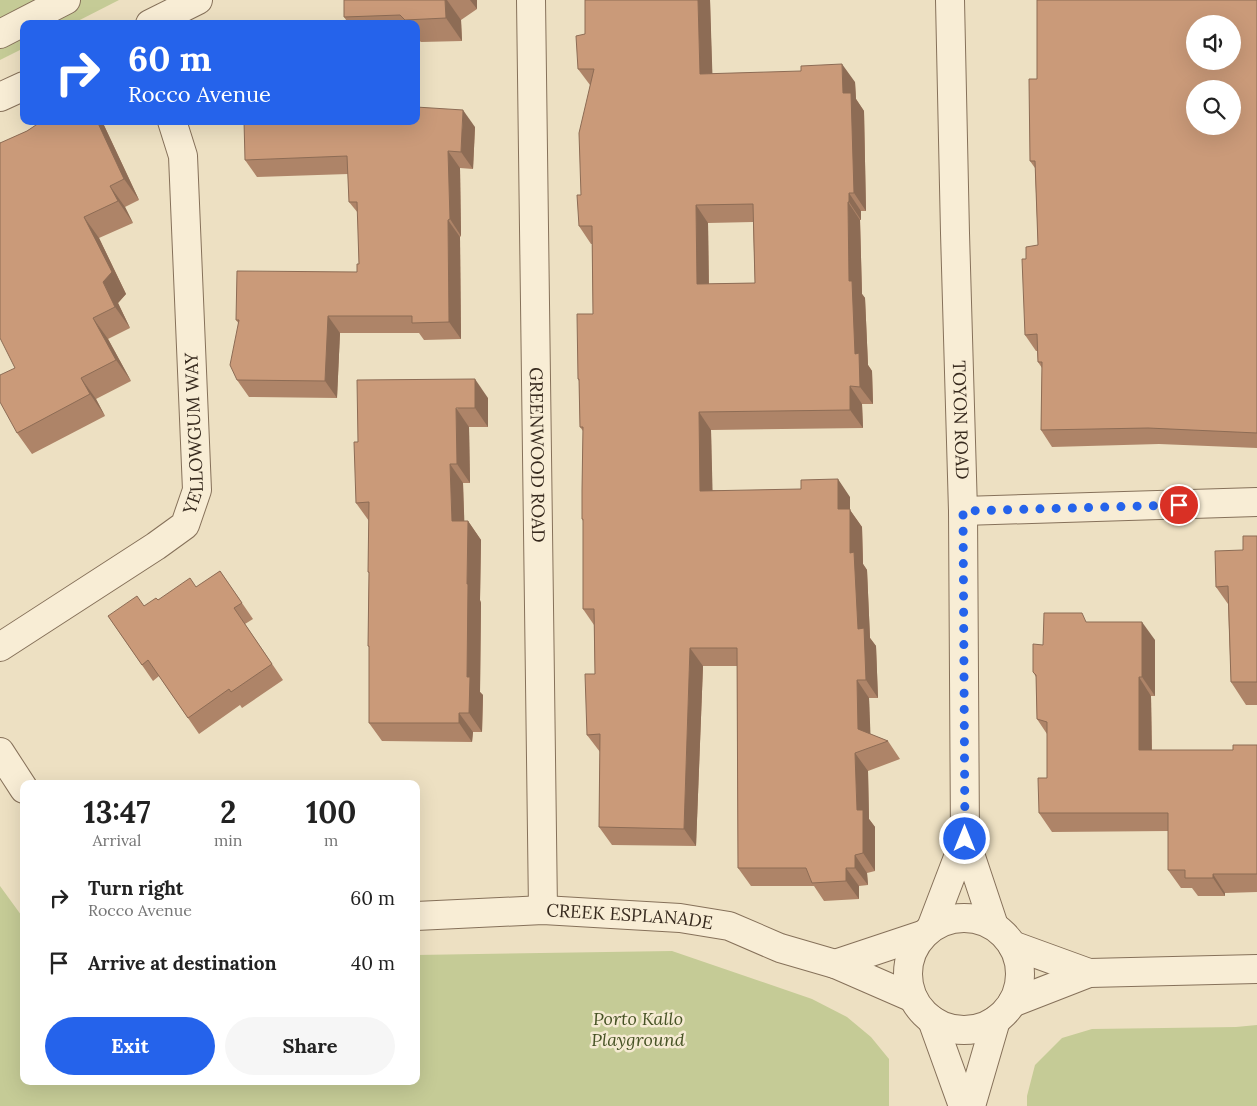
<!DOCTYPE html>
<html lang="en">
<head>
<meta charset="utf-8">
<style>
  :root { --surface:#fff; --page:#f6f6f6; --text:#222; --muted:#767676; --accent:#2563eb }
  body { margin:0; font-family:Lora,serif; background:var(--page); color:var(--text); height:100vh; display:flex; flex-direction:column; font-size:19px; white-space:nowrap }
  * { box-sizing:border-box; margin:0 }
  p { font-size:16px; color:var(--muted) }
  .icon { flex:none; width:28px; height:28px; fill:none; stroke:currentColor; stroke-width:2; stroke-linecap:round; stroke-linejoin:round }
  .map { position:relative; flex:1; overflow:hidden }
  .details { position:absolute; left:20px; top:780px; width:400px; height:305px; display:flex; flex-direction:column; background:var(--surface); border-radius:10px; box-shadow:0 5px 20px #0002 }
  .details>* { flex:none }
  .banner { position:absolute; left:20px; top:20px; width:400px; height:105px; border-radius:10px; box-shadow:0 5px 20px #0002; background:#2563eb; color:#fff; overflow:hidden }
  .tools { position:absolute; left:1186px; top:15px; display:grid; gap:10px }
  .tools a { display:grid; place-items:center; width:55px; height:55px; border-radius:50%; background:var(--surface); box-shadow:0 5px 20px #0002; font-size:25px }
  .pin { position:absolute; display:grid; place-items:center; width:42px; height:42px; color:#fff; margin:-21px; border:2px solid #fff; border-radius:50%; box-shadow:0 1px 5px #0007 }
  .me { position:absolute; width:55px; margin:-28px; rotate:0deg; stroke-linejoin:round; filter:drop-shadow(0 0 4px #0008) }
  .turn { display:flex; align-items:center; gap:18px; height:105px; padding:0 25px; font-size:22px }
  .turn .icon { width:65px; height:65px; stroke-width:2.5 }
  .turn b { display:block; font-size:35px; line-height:42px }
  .eta { display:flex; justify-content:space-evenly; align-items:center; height:85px; text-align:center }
  .eta b { font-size:30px; font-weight:800; line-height:35px }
  .button { display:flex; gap:10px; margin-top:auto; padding:10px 25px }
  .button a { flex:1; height:58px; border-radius:30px; background:var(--accent); color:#fff; font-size:20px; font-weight:800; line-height:58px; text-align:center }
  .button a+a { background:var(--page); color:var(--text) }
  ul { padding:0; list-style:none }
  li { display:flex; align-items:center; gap:15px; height:65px; padding:0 25px }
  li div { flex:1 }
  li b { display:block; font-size:19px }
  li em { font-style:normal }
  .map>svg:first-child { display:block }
  .green { fill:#c5cb96 }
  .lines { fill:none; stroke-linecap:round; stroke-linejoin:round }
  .minor-casing { stroke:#86715a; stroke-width:30 }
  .tertiary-casing { stroke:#86715a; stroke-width:30 }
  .minor { stroke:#f8edd5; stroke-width:28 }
  .tertiary { stroke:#f8edd5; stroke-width:28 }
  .wall { fill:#ae8468; fill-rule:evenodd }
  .shaded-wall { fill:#8d6c55 }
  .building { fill:#ca9a79; stroke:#8d6c55; fill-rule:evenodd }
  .route { stroke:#2563eb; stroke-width:9; stroke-dasharray:0 16.2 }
  .labels { text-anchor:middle; stroke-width:5; stroke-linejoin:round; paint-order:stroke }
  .street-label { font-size:18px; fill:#372a1e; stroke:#f5ead2 }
  .park-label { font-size:18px; font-style:italic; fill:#475325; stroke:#f5ead2 }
</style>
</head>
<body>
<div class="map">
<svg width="1257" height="1106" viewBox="0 0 1257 1106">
  <rect width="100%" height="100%" fill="#ede0c2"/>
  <!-- green -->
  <g class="green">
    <path d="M 0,0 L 119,0 L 72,24 L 24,24 L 24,48 L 0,60 Z"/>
    <path d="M 0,886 L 24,919 L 24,1081 L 416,1081 L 416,955 L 672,951 L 812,999 L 847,1017 L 871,1037 L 889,1059 L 889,1106 L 0,1106 Z"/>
    <path d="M 1257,1025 L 1257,1106 L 1027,1106 L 1027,1096 L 1035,1065 L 1062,1038 L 1092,1029 L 1236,1027 Z"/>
  </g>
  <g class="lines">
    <defs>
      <g id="minor">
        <path id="s1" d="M 531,0 L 543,910"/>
        <path d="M 150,24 L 198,0"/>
        <path d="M 0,34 L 66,0"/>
        <path d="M 0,97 L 24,86"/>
        <path d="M 963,511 L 1257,502"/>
        <path id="s2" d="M 0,647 L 156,546 L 185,525 L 197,490 L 183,156 L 172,121"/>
        <path d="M 0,752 L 24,789"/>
        <path id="s3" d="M 416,916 L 543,910 L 680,918 L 729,926 L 780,948 L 835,964 L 913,998"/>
        <path d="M 1012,945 L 1089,973"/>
        <path d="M 835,964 L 922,935"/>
        <path d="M 1012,1003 L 1089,973 L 1257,969"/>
      </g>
      <g id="tertiary">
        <path id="s4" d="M 950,0 L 955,233 L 963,511 L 965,839 L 994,926"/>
        <circle cx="964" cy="974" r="56"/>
        <path d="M 931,928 L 965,839"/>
        <path d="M 932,1020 L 963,1106"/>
        <path d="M 971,1106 L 996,1020"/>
      </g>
    </defs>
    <!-- minor casing -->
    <use href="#minor" class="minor-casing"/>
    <!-- tertiary casing -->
    <use href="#tertiary" class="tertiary-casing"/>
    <!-- minor -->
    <use href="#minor" class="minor"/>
    <!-- tertiary -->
    <use href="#tertiary" class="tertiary"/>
  </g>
  <!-- wall -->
  <g class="wall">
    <path d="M 344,0 L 477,0 L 477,9 L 461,20 L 462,41 L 421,42 L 416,38 L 416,24 L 349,24 L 344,17 Z"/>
    <path d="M 585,0 L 710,0 L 712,74 L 855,82 L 856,99 L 864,111 L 866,211 L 861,211 L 861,220 L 860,220 L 862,294 L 865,298 L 868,365 L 872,371 L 873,404 L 862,404 L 863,428 L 711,430 L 712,490 L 850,497 L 850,510 L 862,527 L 863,564 L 867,570 L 870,638 L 876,646 L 878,698 L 869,698 L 870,734 L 888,741 L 900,759 L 868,771 L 869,819 L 875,827 L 875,871 L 867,873 L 868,885 L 859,886 L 859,899 L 824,901 L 814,886 L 751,886 L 738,868 L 737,666 L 703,666 L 696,846 L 612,845 L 599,827 L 600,752 L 587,735 L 595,674 L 594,625 L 583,609 L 583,521 L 582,519 L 583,431 L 580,427 L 579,381 L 578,379 L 593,314 L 592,244 L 591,244 L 579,226 L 590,85 L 578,69 L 585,34 ZM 753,222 L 755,283 L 709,284 L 708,223 Z"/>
    <path d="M 1257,0 L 1257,448 L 1159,444 L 1052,447 L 1041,430 L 1042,368 L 1038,362 L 1037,351 L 1036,351 L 1025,335 L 1026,259 L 1038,245 L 1035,168 L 1030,161 L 1037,79 Z"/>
    <path d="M 42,121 L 102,121 L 139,200 L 125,207 L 133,223 L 99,238 L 126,294 L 118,303 L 130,328 L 108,339 L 131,381 L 96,399 L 105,416 L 32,454 L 17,433 L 15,368 L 0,142 L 1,143 L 27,131 Z"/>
    <path d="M 475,127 L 473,169 L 460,168 L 461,236 L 460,237 L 461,339 L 424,340 L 419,333 L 340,333 L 337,398 L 249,397 L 237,380 L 239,324 L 236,320 L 357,272 L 359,264 L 358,213 L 349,202 L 348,174 L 257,177 L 245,160 Z"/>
    <path d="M 488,398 L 488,427 L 469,427 L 470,483 L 463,483 L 464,521 L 468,521 L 481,540 L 480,600 L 481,603 L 480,692 L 483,695 L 482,732 L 473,732 L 472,742 L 382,741 L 369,723 L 369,647 L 368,646 L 369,573 L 368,572 L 369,521 L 356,503 L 358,442 Z"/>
    <path d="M 1257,536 L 1257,705 L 1246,705 L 1231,682 L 1228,604 L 1216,587 L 1243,550 Z"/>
    <path d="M 220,571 L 253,619 L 245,624 L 283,680 L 242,708 L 240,705 L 199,734 L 159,676 L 153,681 L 108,616 L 144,606 L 158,600 L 197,587 Z"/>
    <path d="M 1089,622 L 1155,640 L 1155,696 L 1151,696 L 1152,750 L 1233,750 L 1257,745 L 1257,892 L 1225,893 L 1225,896 L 1198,896 L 1192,888 L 1181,888 L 1168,870 L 1168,831 L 1052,832 L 1039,813 L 1047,778 L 1047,734 L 1037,719 L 1036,677 L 1033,672 L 1043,645 Z"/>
  </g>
  <!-- shaded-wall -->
  <g class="shaded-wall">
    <path d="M 445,0 L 447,0 L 461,20 L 462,41 L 446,18 Z"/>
    <path d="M 470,0 L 477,0 L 477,9 Z"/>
    <path d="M 698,0 L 710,0 L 713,92 L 700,74 Z"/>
    <path d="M 842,64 L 855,82 L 856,99 L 864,111 L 866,211 L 854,193 L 843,93 Z"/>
    <path d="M 463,110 L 475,127 L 473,169 L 461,152 Z"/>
    <path d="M 97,121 L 102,121 L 139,200 L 124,179 Z"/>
    <path d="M 448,151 L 460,168 L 461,236 L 450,219 Z"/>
    <path d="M 110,186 L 125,207 L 133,223 L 118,201 Z"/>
    <path d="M 849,193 L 861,211 L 861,220 L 849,202 Z"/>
    <path d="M 848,202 L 860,220 L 862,294 L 865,298 L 868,365 L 872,371 L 873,404 L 860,387 L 855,354 L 849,281 Z"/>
    <path d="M 696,205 L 708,223 L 709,302 L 697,284 Z"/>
    <path d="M 84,217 L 99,238 L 126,294 L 118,303 L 130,328 L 115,307 L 103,282 Z"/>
    <path d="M 448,220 L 460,237 L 461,339 L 449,322 Z"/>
    <path d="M 328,316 L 340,333 L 337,398 L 325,381 Z"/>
    <path d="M 93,318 L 108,339 L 131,381 L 116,360 Z"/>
    <path d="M 81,378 L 96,399 L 105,416 L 90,394 Z"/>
    <path d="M 475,379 L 488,398 L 488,427 L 475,408 Z"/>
    <path d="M 850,386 L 862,404 L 863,428 L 850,410 Z"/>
    <path d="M 456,408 L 469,427 L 470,483 L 457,464 Z"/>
    <path d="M 699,412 L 711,430 L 713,508 L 700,491 Z"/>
    <path d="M 450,464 L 463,483 L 465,540 L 452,521 Z"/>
    <path d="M 838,479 L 850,497 L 850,510 L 862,527 L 863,564 L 867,570 L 870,638 L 876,646 L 878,698 L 866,680 L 858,629 L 850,553 L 838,509 Z"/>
    <path d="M 468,521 L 481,540 L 480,600 L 481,603 L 480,692 L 483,695 L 482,732 L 469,713 L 467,677 L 467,584 Z"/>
    <path d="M 1142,622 L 1155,640 L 1155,696 L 1142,677 Z"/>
    <path d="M 690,648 L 703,666 L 696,846 L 684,829 Z"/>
    <path d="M 1139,677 L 1151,696 L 1152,769 L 1139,750 Z"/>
    <path d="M 857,680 L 869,698 L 871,747 L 858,729 Z"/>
    <path d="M 459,713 L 473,732 L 472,742 L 459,723 Z"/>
    <path d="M 855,753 L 868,771 L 869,819 L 875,827 L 875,871 L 863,853 L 857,810 Z"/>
    <path d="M 855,855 L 867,873 L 868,885 L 855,868 Z"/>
    <path d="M 846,868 L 859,886 L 859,899 L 846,881 Z"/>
    <path d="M 1213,874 L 1225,893 L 1225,896 L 1213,878 Z"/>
  </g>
  <!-- building -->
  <g class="building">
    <path d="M 344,0 L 445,0 L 446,18 L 405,20 L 400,15 L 344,17 Z"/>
    <path d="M 585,0 L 698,0 L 700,74 L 801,71 L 801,66 L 842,64 L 843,93 L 851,93 L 854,193 L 849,193 L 849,202 L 848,202 L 849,281 L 852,281 L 855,354 L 859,353 L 860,387 L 850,386 L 850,410 L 699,412 L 700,491 L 801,489 L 801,480 L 838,479 L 838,509 L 850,509 L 850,553 L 854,552 L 858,629 L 864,628 L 866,680 L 857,680 L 858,729 L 888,741 L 855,753 L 857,810 L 863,810 L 863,853 L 855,855 L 855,868 L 846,868 L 846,881 L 812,883 L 806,868 L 738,868 L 737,648 L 690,648 L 684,829 L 599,827 L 600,734 L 587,735 L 585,674 L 595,674 L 594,609 L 583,609 L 583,519 L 582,519 L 582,490 L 583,427 L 580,427 L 579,379 L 578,379 L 577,314 L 593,314 L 592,226 L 579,226 L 577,195 L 581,195 L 579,133 L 594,69 L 578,69 L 576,36 L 585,34 ZM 753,204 L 755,283 L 697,284 L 696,205 Z"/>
    <path d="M 1037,0 L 1257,0 L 1257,433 L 1148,428 L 1041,430 L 1042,362 L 1038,362 L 1037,334 L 1025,335 L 1022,259 L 1026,259 L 1026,247 L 1038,245 L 1035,161 L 1030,161 L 1029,79 L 1037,79 ZM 1195,24 L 1232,24 L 1232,61 L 1195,61 ZM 1195,89 L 1232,89 L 1232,126 L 1195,126 Z"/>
    <path d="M 416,107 L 463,110 L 461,152 L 448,151 L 450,219 L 448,220 L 449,322 L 412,323 L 412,316 L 328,316 L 325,381 L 237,380 L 230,365 L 239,320 L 236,320 L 237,271 L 357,272 L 357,264 L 359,264 L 357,202 L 349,202 L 347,156 L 245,160 L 244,121 L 416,121 Z"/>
    <path d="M 42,121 L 97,121 L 124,179 L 110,186 L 118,201 L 84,217 L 112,272 L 103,282 L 115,307 L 93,318 L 116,360 L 81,378 L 90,394 L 17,433 L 0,402 L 0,375 L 15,368 L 0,338 L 0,143 L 27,131 Z"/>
    <path d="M 475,379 L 475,408 L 456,408 L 457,464 L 450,464 L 452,521 L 468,521 L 467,584 L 468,584 L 467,677 L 470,677 L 469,713 L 459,713 L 459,723 L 369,723 L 369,646 L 368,646 L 369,572 L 368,572 L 369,502 L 356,503 L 354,442 L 358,442 L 357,380 Z"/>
    <path d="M 1243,536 L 1257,536 L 1257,682 L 1231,682 L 1228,586 L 1216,587 L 1215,551 L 1243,550 Z"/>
    <path d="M 220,571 L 242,603 L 234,608 L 272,664 L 231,692 L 229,689 L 188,718 L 148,660 L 142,665 L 108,616 L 137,596 L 144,606 L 156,598 L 158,600 L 190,578 L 196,587 Z"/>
    <path d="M 1044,613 L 1082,613 L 1086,622 L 1142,622 L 1142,677 L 1139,677 L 1139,750 L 1233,750 L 1233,745 L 1257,745 L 1257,874 L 1213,874 L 1213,878 L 1185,878 L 1185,870 L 1168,870 L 1168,813 L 1039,813 L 1038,778 L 1047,778 L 1047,722 L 1037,719 L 1036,675 L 1033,672 L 1033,644 L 1043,645 Z"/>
  </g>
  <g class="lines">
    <!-- route -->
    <path class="route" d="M 965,839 L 963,511 L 1179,505"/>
  </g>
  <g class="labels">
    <!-- street labels -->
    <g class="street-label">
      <text dy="6" stroke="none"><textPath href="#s4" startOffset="420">TOYON ROAD</textPath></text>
      <text dy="6" stroke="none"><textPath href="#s2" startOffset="315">YELLOWGUM WAY</textPath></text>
      <text dy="6" stroke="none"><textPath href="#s1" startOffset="455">GREENWOOD ROAD</textPath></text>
      <text dy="6" stroke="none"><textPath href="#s3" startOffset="214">CREEK ESPLANADE</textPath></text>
    </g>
    <!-- park labels -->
    <g class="park-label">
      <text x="638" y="1025">Porto Kallo<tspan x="638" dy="21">Playground</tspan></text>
    </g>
  </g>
</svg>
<div class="tools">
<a><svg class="icon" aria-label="sound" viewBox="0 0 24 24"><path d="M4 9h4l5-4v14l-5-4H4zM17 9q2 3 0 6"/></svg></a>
<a><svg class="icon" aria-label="search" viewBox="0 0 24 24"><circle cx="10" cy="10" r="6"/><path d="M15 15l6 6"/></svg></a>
</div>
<div class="pin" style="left:1179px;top:505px;background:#d93025"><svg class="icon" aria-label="arrive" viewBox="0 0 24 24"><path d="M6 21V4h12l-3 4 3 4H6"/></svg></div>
<svg class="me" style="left:965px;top:839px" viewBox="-20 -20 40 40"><circle r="17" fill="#2563eb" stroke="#fff" stroke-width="3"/><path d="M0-11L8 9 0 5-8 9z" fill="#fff"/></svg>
<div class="banner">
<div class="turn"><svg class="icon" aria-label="right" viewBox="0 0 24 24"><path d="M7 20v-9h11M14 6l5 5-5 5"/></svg><div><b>60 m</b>Rocco Avenue</div></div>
</div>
<section class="details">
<div class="eta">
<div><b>13:47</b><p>Arrival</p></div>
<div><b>2</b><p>min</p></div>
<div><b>100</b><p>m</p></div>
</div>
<ul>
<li><svg class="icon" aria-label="right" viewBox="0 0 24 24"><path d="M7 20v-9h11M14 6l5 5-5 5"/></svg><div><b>Turn right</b><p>Rocco Avenue</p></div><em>60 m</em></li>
<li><svg class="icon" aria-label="arrive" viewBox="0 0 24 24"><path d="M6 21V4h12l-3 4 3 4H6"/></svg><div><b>Arrive at destination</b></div><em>40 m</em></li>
</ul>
<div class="button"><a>Exit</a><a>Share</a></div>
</section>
</div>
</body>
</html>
